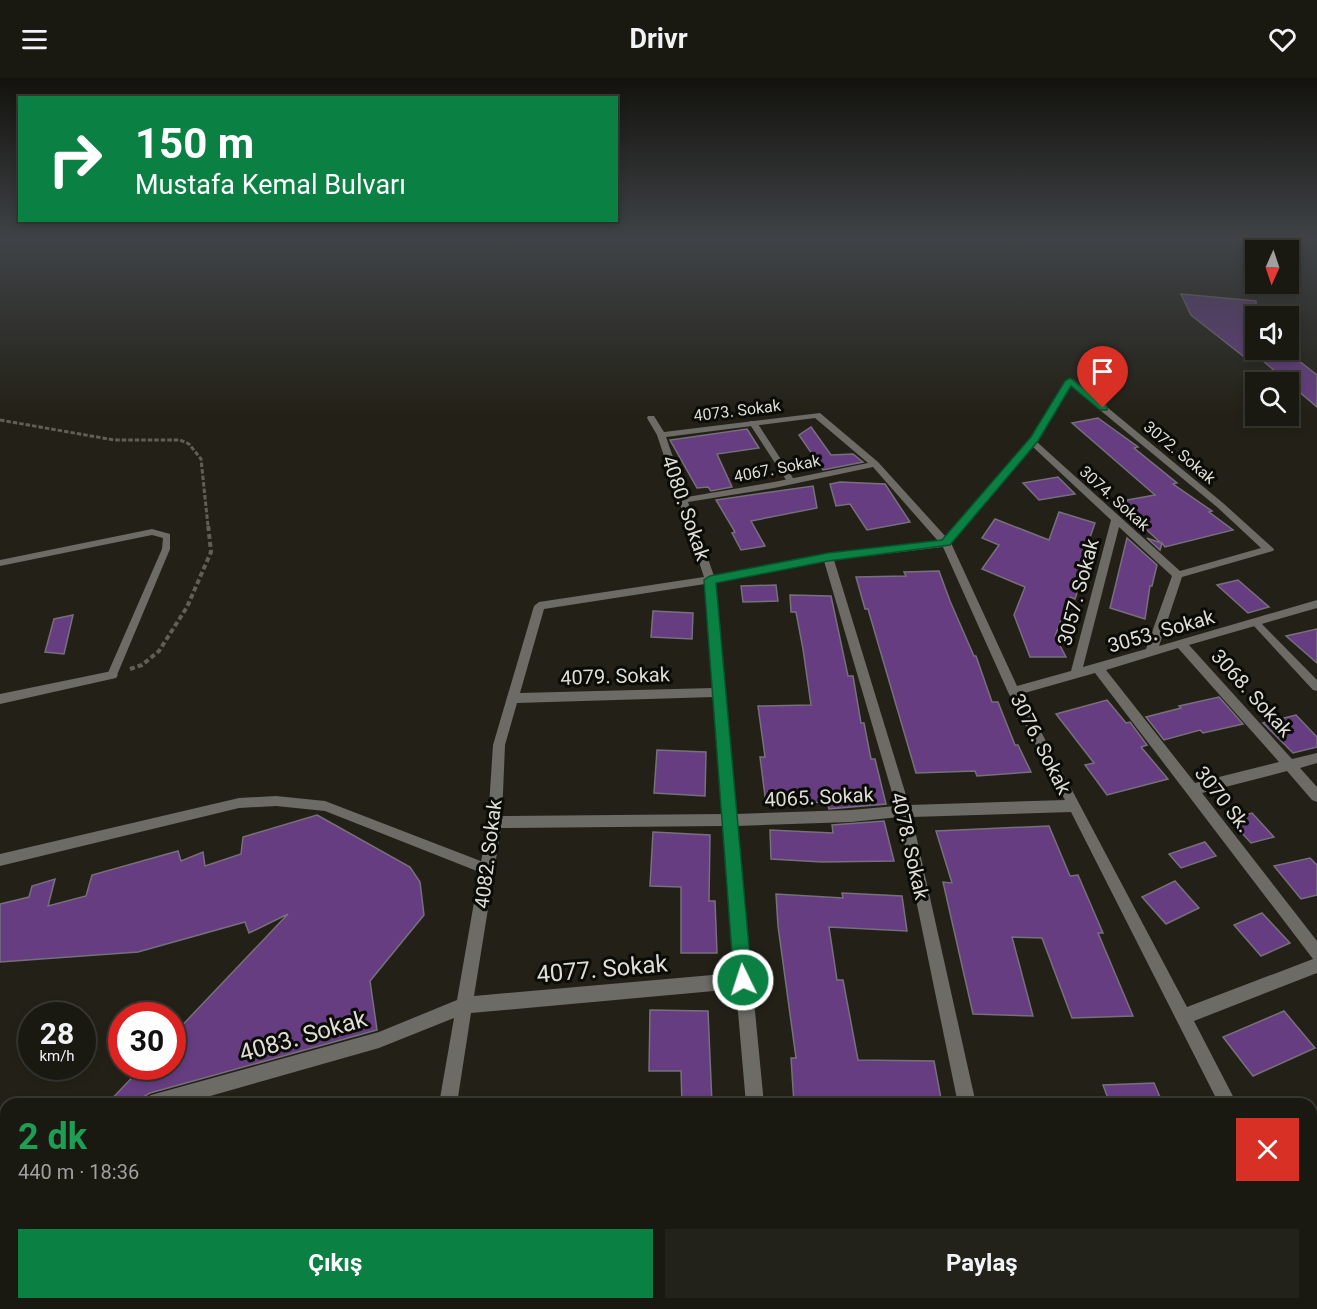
<!DOCTYPE html>
<html lang="tr">
<head>
<meta charset="utf-8">
<style>
  :root { --surface:#1a1911; --page:#23221a; --text:#f1f3f6; --muted:#9fa09f; --line:#383831; --accent:#0b8043 }
  body { margin:0; font-family:Roboto,sans-serif; background:var(--page); color:var(--text); height:100vh; display:flex; flex-direction:column; font-size:22px; white-space:nowrap }
  * { box-sizing:border-box; margin:0 }
  p { font-size:20px; color:var(--muted) }
  .icon { flex:none; width:33px; height:33px; fill:none; stroke:currentColor; stroke-width:2; stroke-linecap:round; stroke-linejoin:round }
  .map { position:relative; flex:1; overflow:hidden }
  .sheet { position:absolute; left:0px; top:1020px; width:1317px; height:212px; display:flex; flex-direction:column; background:var(--surface); border-radius:18px 18px 0 0; box-shadow:0 3px 9px #0003,0 0 0 2px var(--line) }
  .sheet>* { flex:none }
  .banner { position:absolute; left:18px; top:18px; width:600px; height:126px; border-radius:0px; box-shadow:0 3px 9px #0003,0 0 0 2px var(--line); background:#0b8043; color:#fff; overflow:hidden }
  .needle { width:39px; rotate:183deg }
  .buttons { position:absolute; left:1245px; top:162px; display:grid; gap:12px }
  .buttons a { display:grid; place-items:center; width:54px; height:54px; border-radius:0px; background:var(--surface); box-shadow:0 3px 9px #0003,0 0 0 2px var(--line); font-size:30px }
  .speed { position:absolute; left:18px; top:924px; display:flex; gap:12px; font-size:30px; font-weight:700; text-align:center }
  .speed>* { display:grid; place-content:center; width:78px; height:78px; border-radius:50%; background:var(--surface); box-shadow:0 3px 9px #0003,0 0 0 2px var(--line); line-height:1 }
  .speed small { font-size:15px; font-weight:400 }
  .speed .limit { border:9px solid #d22; background:#fff; color:#111 }
  .pin { position:absolute; display:grid; place-items:center; width:51px; height:51px; color:#fff; margin:-62px -26px; border-radius:50% 50% 50% 0; rotate:-45deg; box-shadow:0 0 6px #0007 }
  .pin .icon { rotate:45deg }
  .me { position:absolute; width:66px; margin:-33px; rotate:356deg; stroke-linejoin:round; filter:drop-shadow(0 0 4px #0008) }
  .turn { display:flex; align-items:center; gap:21px; height:126px; padding:0 18px; font-size:27px }
  .turn .icon { width:78px; height:78px; stroke-width:2.5 }
  .turn b { display:block; font-size:42px; line-height:51px }
  .round { display:grid; place-items:center; flex:none; width:63px; height:63px; border-radius:0px; background:var(--page) }
  .summary { display:flex; align-items:center; justify-content:space-between; height:102px; padding:0 18px }
  h1 { font-size:36px; font-weight:700; line-height:45px; color:#1e9e55 }
  .button { display:flex; gap:12px; margin-top:auto; padding:12px 18px }
  .button a { flex:1; height:69px; border-radius:0px; background:var(--accent); color:#fff; font-size:24px; font-weight:700; line-height:69px; text-align:center }
  .button a+a { background:var(--page); color:var(--text) }
  header { display:flex; justify-content:space-between; align-items:center; height:78px; padding:0 18px; background:var(--surface); font-size:27px; font-weight:700 }
  .map>svg:first-child { display:block }
  .building { fill:#663d81; stroke:#76707b; stroke-width:1.5 }
  .lines { fill:none; stroke-linecap:round; stroke-linejoin:round }
  .path-far1 { stroke:#605e55; stroke-width:3; stroke-dasharray:4.5 2; stroke-linecap:butt }
  .path { stroke:#605e55; stroke-width:4; stroke-dasharray:5 3; stroke-linecap:butt }
  .lane { fill:#6c6b65; fill-rule:evenodd }
  .street { fill:#6c6b65; fill-rule:evenodd }
  .route { fill:#0b8043; stroke:#07532c; stroke-width:1.5 }
  .labels { text-anchor:middle; stroke-width:6; stroke-linejoin:round; paint-order:stroke }
  .far-street-label { font-size:16px; fill:#deddd6; stroke:#0b0b07 }
  .street-label { font-size:20px; fill:#deddd6; stroke:#0b0b07 }
  .near-street-label { font-size:24px; fill:#deddd6; stroke:#0b0b07 }
</style>
</head>
<body>
<header><svg class="icon" aria-label="menu" viewBox="0 0 24 24"><path d="M4 6h16M4 12h16M4 18h16"/></svg>Drivr<svg class="icon" aria-label="heart" viewBox="0 0 24 24"><path d="M12 20l-8-8c-3-5 5-10 8-4 3-6 11-1 8 4z"/></svg></header>
<div class="map">
<svg width="1317" height="1231" viewBox="0 0 1317 1231">
  <rect width="100%" height="100%" fill="#232117"/>
  <!-- building -->
  <g class="building">
    <path d="M 1181,216 L 1256,223 L 1256,272 L 1285,272 L 1317,297 L 1317,329 L 1256,277 L 1243,278 L 1191,237 Z"/>
    <path d="M 1098,340 L 1138,369 L 1134,370 L 1177,405 L 1173,406 L 1212,433 L 1209,434 L 1233,452 L 1165,469 L 1162,465 L 1160,472 L 1147,460 L 1161,465 L 1116,424 L 1155,417 L 1072,345 Z"/>
    <path d="M 811,349 L 831,377 L 853,376 L 863,384 L 823,392 L 799,357 Z"/>
    <path d="M 747,351 L 759,370 L 717,376 L 732,409 L 711,413 L 708,409 L 697,410 L 670,362 Z"/>
    <path d="M 1058,399 L 1075,416 L 1039,422 L 1023,405 Z"/>
    <path d="M 840,404 L 885,406 L 910,444 L 867,452 L 850,426 L 836,428 L 830,406 Z"/>
    <path d="M 813,408 L 817,430 L 751,443 L 765,468 L 741,472 L 732,455 L 735,454 L 716,422 Z"/>
    <path d="M 1059,434 L 1095,445 L 1087,468 L 1090,469 L 1079,498 L 1082,499 L 1075,521 L 1070,519 L 1055,558 L 1066,579 L 1030,579 L 1014,537 L 1025,509 L 982,491 L 999,467 L 982,460 L 995,441 L 1049,462 Z"/>
    <path d="M 1127,460 L 1157,487 L 1152,508 L 1150,508 L 1145,541 L 1110,530 Z"/>
    <path d="M 939,493 L 950,523 L 974,578 L 976,578 L 992,624 L 998,624 L 1015,667 L 1018,667 L 1031,694 L 977,698 L 975,693 L 916,695 L 868,531 L 865,531 L 856,499 L 906,498 L 904,494 Z"/>
    <path d="M 1238,502 L 1269,529 L 1248,535 L 1217,507 Z"/>
    <path d="M 776,507 L 778,523 L 743,524 L 741,508 Z"/>
    <path d="M 790,517 L 831,518 L 848,598 L 853,598 L 861,645 L 864,645 L 871,681 L 875,681 L 886,726 L 829,731 L 827,724 L 766,726 L 760,679 L 765,679 L 758,628 L 811,627 L 803,571 L 796,534 L 791,534 Z"/>
    <path d="M 653,533 L 693,535 L 692,561 L 651,559 Z"/>
    <path d="M 73,537 L 64,576 L 45,574 L 54,541 Z"/>
    <path d="M 1317,551 L 1317,585 L 1286,558 Z"/>
    <path d="M 1219,619 L 1243,646 L 1203,655 L 1200,652 L 1164,662 L 1146,639 L 1181,630 L 1179,628 Z"/>
    <path d="M 1107,622 L 1126,645 L 1130,644 L 1147,667 L 1141,669 L 1168,701 L 1107,717 L 1085,687 L 1094,685 L 1056,636 Z"/>
    <path d="M 1296,637 L 1317,659 L 1317,669 L 1293,675 L 1263,645 Z"/>
    <path d="M 657,672 L 706,674 L 705,718 L 654,715 Z"/>
    <path d="M 1252,735 L 1274,759 L 1251,765 L 1230,742 Z"/>
    <path d="M 317,737 L 410,789 L 420,804 L 424,837 L 370,903 L 377,952 L 150,1015 L 143,1019 L 140,1026 L 107,1026 L 143,988 L 172,988 L 172,958 L 288,836 L 249,855 L 245,844 L 138,874 L 0,884 L 0,826 L 29,819 L 32,808 L 55,801 L 48,828 L 86,818 L 92,797 L 178,773 L 181,783 L 203,774 L 205,788 L 241,776 L 243,759 Z"/>
    <path d="M 884,743 L 894,783 L 822,784 L 771,781 L 770,752 L 833,755 L 832,747 Z"/>
    <path d="M 1049,748 L 1070,798 L 1078,797 L 1103,855 L 1098,855 L 1133,938 L 1072,940 L 1042,860 L 1012,859 L 1033,938 L 973,936 L 943,804 L 952,805 L 936,753 Z"/>
    <path d="M 653,754 L 710,757 L 709,823 L 715,823 L 717,875 L 681,875 L 681,809 L 650,808 Z"/>
    <path d="M 1205,764 L 1216,778 L 1181,790 L 1169,776 Z"/>
    <path d="M 1310,780 L 1317,787 L 1317,817 L 1301,821 L 1274,788 Z"/>
    <path d="M 1175,803 L 1199,830 L 1166,846 L 1142,819 Z"/>
    <path d="M 842,815 L 902,818 L 907,853 L 829,849 L 837,902 L 843,902 L 858,982 L 934,983 L 942,1026 L 794,1026 L 791,980 L 796,980 L 778,848 L 776,816 L 843,820 Z"/>
    <path d="M 1262,835 L 1290,865 L 1261,878 L 1234,847 Z"/>
    <path d="M 650,932 L 708,933 L 712,1026 L 682,1026 L 681,993 L 649,993 Z"/>
    <path d="M 1284,933 L 1315,970 L 1253,998 L 1223,959 Z"/>
    <path d="M 1154,1005 L 1163,1026 L 1110,1026 L 1103,1007 Z"/>
  </g>
  <g class="lines">
    <!-- path-far1 -->
    <path class="path-far1" d="M 0,342 L 114,362 L 180,362 L 189,366 L 201,381 L 208,448"/>
    <!-- path -->
    <path class="path" d="M 130,591 L 142,587 L 159,573 L 187,529 L 211,474 L 208,446"/>
    <!-- lane -->
    <g class="lane">
      <path d="M 750,343 L 756,343 L 795,403 L 794,405 L 788,405 L 749,345 Z"/>
      <path d="M 152,451 L 170,456 L 170,471 L 117,597 L 112,601 L 107,597 L 162,471 L 163,460 L 152,457 L 0,488 L 0,482 Z"/>
      <path d="M 1256,542 L 1259,543 L 1317,602 L 1317,613 L 1313,612 L 1253,547 L 1251,545 L 1253,543 Z"/>
      <path d="M 276,718 L 325,723 L 491,787 L 493,791 L 491,795 L 487,797 L 325,733 L 276,728 L 239,730 L 0,788 L 0,776 L 239,720 Z"/>
    </g>
    <!-- street -->
    <g class="street">
      <path d="M 1067,301 L 1073,301 L 1223,425 L 1274,471 L 1273,473 L 1182,499 L 1159,568 L 1317,522 L 1317,530 L 1189,567 L 1292,681 L 1317,675 L 1317,685 L 1300,690 L 1317,709 L 1317,724 L 1312,722 L 1287,693 L 1202,715 L 1317,863 L 1317,895 L 1194,943 L 1237,1026 L 1219,1026 L 1071,734 L 912,739 L 976,1026 L 958,1026 L 899,739 L 851,744 L 737,748 L 764,1026 L 746,1026 L 736,911 L 471,935 L 457,1026 L 439,1026 L 454,940 L 379,970 L 182,1026 L 142,1026 L 145,1020 L 151,1017 L 379,954 L 457,922 L 488,744 L 493,667 L 534,528 L 539,524 L 704,499 L 657,357 L 647,340 L 648,338 L 654,338 L 664,354 L 820,335 L 878,384 L 946,459 L 1031,360 ZM 1071,308 L 1217,429 L 1261,470 L 1180,493 L 1037,364 ZM 815,340 L 868,385 L 774,404 L 687,419 L 666,359 ZM 1033,369 L 1111,442 L 1071,593 L 1017,608 L 951,465 ZM 873,389 L 938,463 L 828,476 L 714,498 L 688,424 L 774,410 ZM 1119,449 L 1172,498 L 1146,571 L 1083,589 ZM 943,469 L 1008,614 L 1065,722 L 909,727 L 834,482 ZM 824,483 L 896,728 L 851,732 L 736,736 L 715,505 ZM 705,506 L 713,610 L 520,615 L 544,531 ZM 1178,570 L 1279,684 L 1195,705 L 1106,592 ZM 1095,595 L 1313,881 L 1187,929 L 1021,616 ZM 714,619 L 723,736 L 502,738 L 505,667 L 517,625 ZM 723,748 L 735,895 L 474,918 L 501,750 Z"/>
      <path d="M 112,593 L 118,597 L 116,600 L 0,626 L 0,616 Z"/>
      <path d="M 6,1061 L 6,1079 L 0,1081 L 0,1063 Z"/>
      <path d="M 1317,1092 L 1317,1110 L 1311,1112 L 1311,1094 Z"/>
      <path d="M 1311,1186 L 1317,1189 L 1317,1219 L 1311,1216 Z"/>
      <path d="M 47,1226 L 67,1226 L 66,1231 L 46,1231 Z"/>
      <path d="M 147,1226 L 179,1226 L 177,1231 L 145,1231 Z"/>
      <path d="M 403,1226 L 423,1226 L 422,1231 L 402,1231 Z"/>
      <path d="M 764,1226 L 784,1226 L 785,1231 L 765,1231 Z"/>
      <path d="M 1007,1226 L 1027,1226 L 1029,1231 L 1009,1231 Z"/>
    </g>
  </g>
  <!-- sky -->
  <linearGradient id="sky" x2="0" y2="1"><stop stop-color="#13120d"/><stop offset="0.48" stop-color="#3f4347"/><stop offset="1" stop-color="#3f4347" stop-opacity="0"/></linearGradient>
  <rect width="1317" height="335" fill="url(#sky)"/>
  <!-- route -->
  <path class="route" d="M 1070,300 L 1107,328 L 1107,332 L 1100,332 L 1071,308 L 1038,363 L 950,467 L 828,483 L 716,505 L 752,902 L 749,909 L 743,911 L 736,909 L 734,902 L 704,502 L 710,498 L 828,475 L 942,462 L 1031,359 L 1065,303 Z"/>
  <g class="labels">
    <!-- far-street labels -->
    <g class="far-street-label">
      <text transform="translate(737 332) rotate(-7)" y="6">4073. Sokak</text>
      <text transform="translate(1180 374) rotate(40)" y="6">3072. Sokak</text>
      <text transform="translate(777 390) rotate(-11)" y="6">4067. Sokak</text>
      <text transform="translate(1115 420) rotate(42)" y="6">3074. Sokak</text>
    </g>
    <!-- street labels -->
    <g class="street-label">
      <text transform="translate(686 430) rotate(71)" y="7">4080. Sokak</text>
      <text transform="translate(1078 514) rotate(-75)" y="7">3057. Sokak</text>
      <text transform="translate(1161 553) rotate(-16)" y="7">3053. Sokak</text>
      <text transform="translate(615 598) rotate(-2)" y="7">4079. Sokak</text>
      <text transform="translate(1252 615) rotate(48)" y="7">3068. Sokak</text>
      <text transform="translate(1041 666) rotate(63)" y="7">3076. Sokak</text>
      <text transform="translate(819 719) rotate(-3)" y="7">4065. Sokak</text>
      <text transform="translate(1223 721) rotate(52)" y="7">3070 Sk.</text>
      <text transform="translate(910 768) rotate(77)" y="7">4078. Sokak</text>
      <text transform="translate(488 776) rotate(-83)" y="7">4082. Sokak</text>
    </g>
    <!-- near-street labels -->
    <g class="near-street-label">
      <text transform="translate(602 891) rotate(-5)" y="8">4077. Sokak</text>
      <text transform="translate(303 958) rotate(-16)" y="8">4083. Sokak</text>
    </g>
  </g>
</svg>
<div class="buttons">
<a><svg class="needle" viewBox="-14 -14 28 28"><path d="M0-13l5 13h-10z" fill="#e53935"/><path d="M0 13l5-13h-10z" fill="#9fa09f"/></svg></a>
<a><svg class="icon" aria-label="sound" viewBox="0 0 24 24"><path d="M4 9h4l5-4v14l-5-4H4zM17 9q2 3 0 6"/></svg></a>
<a><svg class="icon" aria-label="search" viewBox="0 0 24 24"><circle cx="10" cy="10" r="6"/><path d="M15 15l6 6"/></svg></a>
</div>
<div class="speed"><div>28<small>km/h</small></div><div class="limit">30</div></div>
<div class="pin" style="left:1103px;top:330px;background:#d93025"><svg class="icon" aria-label="arrive" viewBox="0 0 24 24"><path d="M6 21V4h12l-3 4 3 4H6"/></svg></div>
<svg class="me" style="left:743px;top:902px" viewBox="-20 -20 40 40"><circle r="17" fill="#0b8043" stroke="#fff" stroke-width="3"/><path d="M0-11L8 9 0 5-8 9z" fill="#fff"/></svg>
<div class="banner">
<div class="turn"><svg class="icon" aria-label="right" viewBox="0 0 24 24"><path d="M7 20v-9h11M14 6l5 5-5 5"/></svg><div><b>150 m</b>Mustafa Kemal Bulvarı</div></div>
</div>
<section class="sheet">
<div class="summary"><div><h1>2 dk</h1><p>440 m · 18:36</p></div><a class="round" style="background:#d93025;color:#fff"><svg class="icon" aria-label="close" viewBox="0 0 24 24"><path d="M6 6l12 12M18 6L6 18"/></svg></a></div>
<div class="button"><a>Çıkış</a><a>Paylaş</a></div>
</section>
</div>
</body>
</html>
